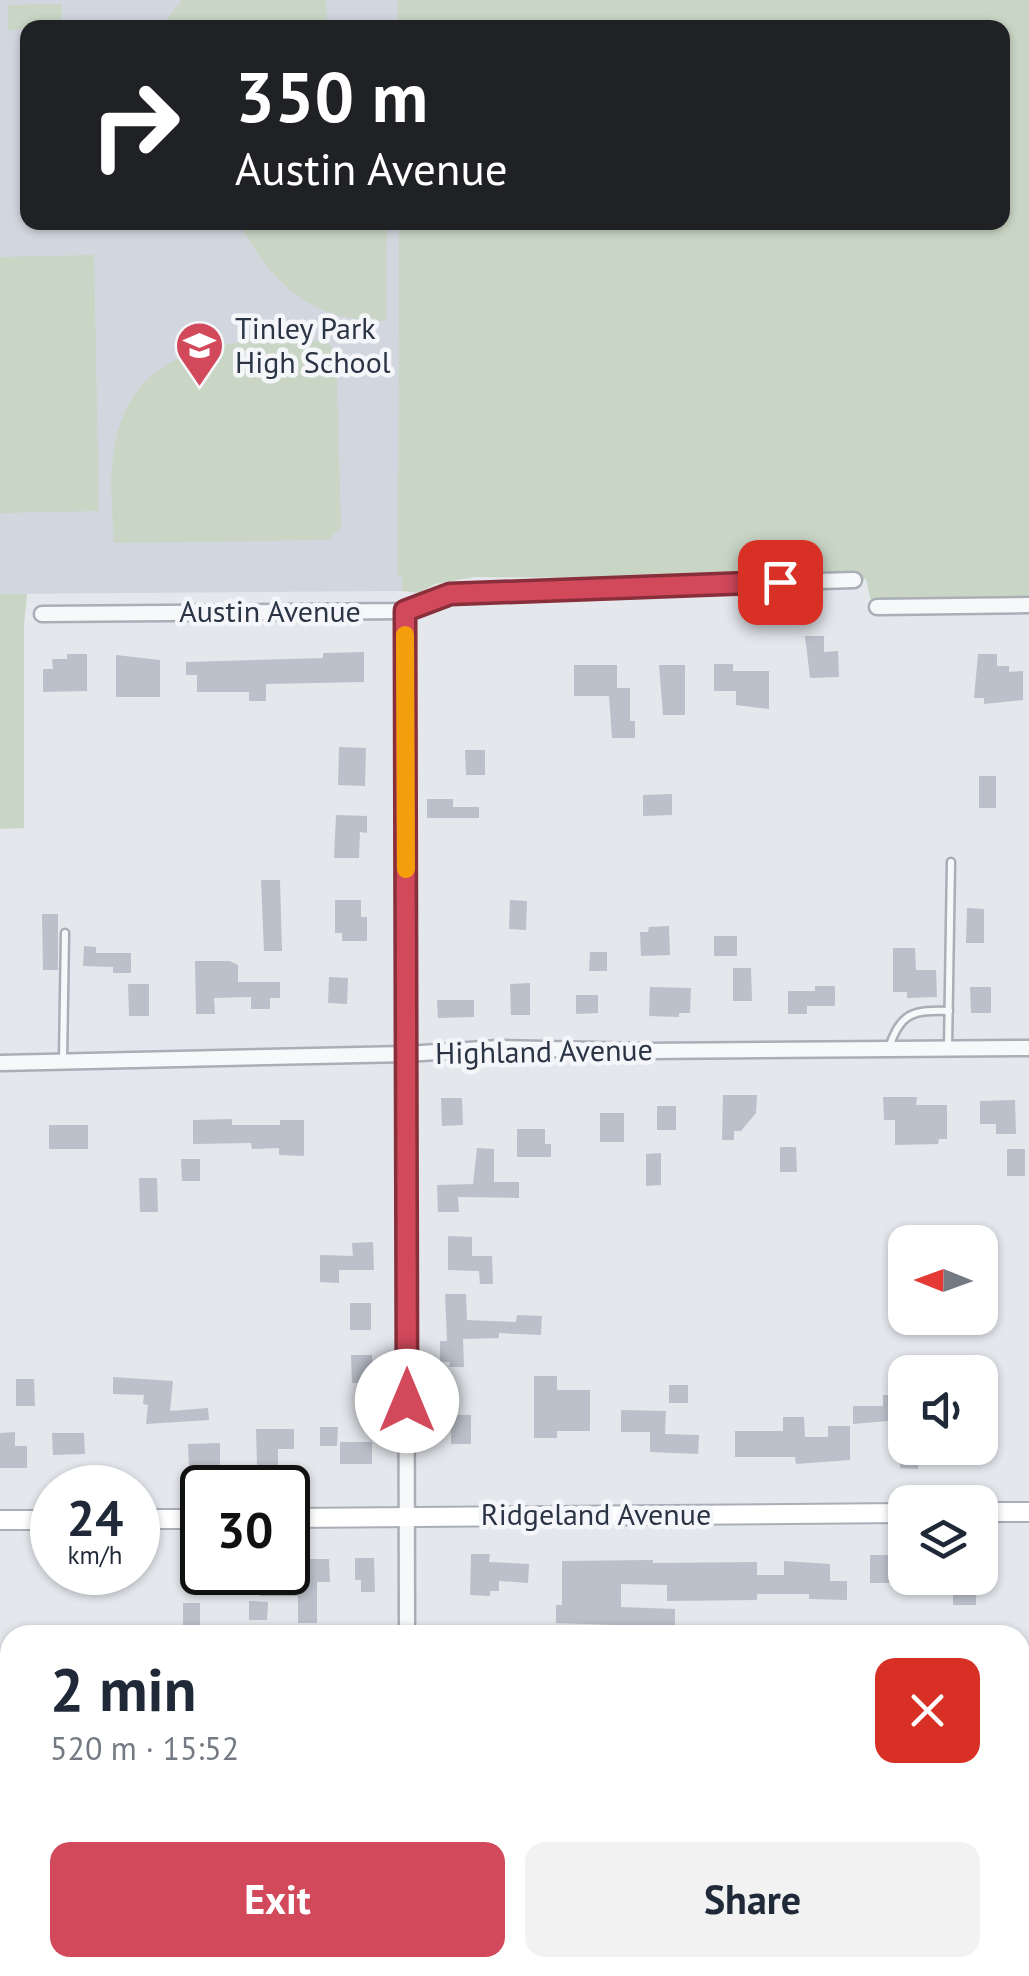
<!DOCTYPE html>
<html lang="en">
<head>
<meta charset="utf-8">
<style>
  :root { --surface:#fff; --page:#f2f2f3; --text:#1f2937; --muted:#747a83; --accent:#d1495b }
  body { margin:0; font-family:"PT Sans",sans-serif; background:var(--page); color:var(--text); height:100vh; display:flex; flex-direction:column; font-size:38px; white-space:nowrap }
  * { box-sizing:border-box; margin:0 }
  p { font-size:32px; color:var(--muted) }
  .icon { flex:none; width:55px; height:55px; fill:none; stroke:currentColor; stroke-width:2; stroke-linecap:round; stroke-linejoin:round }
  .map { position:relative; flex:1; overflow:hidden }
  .drawer { position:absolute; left:0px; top:1625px; width:1030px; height:352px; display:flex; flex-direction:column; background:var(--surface); border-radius:30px 30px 0 0; box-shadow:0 2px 8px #0004 }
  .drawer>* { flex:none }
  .top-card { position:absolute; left:20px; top:20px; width:990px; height:210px; border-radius:20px; box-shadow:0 2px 8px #0004; background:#202124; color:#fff; overflow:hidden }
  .needle { width:65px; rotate:271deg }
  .fabs { position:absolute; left:888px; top:1225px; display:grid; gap:20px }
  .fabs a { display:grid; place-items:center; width:110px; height:110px; border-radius:20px; background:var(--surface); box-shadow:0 2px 8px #0004; font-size:50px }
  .speed { position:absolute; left:30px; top:1465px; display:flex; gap:20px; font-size:50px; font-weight:700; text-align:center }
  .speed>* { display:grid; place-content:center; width:130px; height:130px; border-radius:50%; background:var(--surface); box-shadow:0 2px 8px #0004; line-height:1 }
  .speed small { font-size:25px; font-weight:400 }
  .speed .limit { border:5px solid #111; border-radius:15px; background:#fff; color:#111 }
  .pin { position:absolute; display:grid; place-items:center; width:85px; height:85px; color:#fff; margin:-42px; border-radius:20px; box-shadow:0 5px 15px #0006 }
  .me { position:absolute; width:110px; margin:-55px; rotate:0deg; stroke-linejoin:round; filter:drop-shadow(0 0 8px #0008) }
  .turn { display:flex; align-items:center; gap:35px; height:210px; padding:0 50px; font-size:45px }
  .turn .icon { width:130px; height:130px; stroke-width:2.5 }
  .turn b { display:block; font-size:70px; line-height:85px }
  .round { display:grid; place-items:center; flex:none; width:105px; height:105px; border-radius:20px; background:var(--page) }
  .head { display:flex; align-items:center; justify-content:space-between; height:170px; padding:0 50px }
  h1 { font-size:60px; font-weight:700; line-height:75px }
  .cta { display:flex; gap:20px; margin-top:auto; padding:20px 50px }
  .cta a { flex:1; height:115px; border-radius:20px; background:var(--accent); color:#fff; font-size:40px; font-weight:700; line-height:115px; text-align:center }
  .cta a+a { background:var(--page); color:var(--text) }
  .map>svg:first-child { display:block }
  .built { fill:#d2d6de }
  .green { fill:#c9d6c5 }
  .building { fill:#bbc0ca }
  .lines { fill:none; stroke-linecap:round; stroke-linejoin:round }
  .lane-casing { stroke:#a9aeb7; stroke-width:11 }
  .street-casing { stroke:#a9aeb7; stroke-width:19 }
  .secondary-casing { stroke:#a9aeb7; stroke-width:22 }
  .lane { stroke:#f7f8fa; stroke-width:6 }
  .street { stroke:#f7f8fa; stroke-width:14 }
  .secondary { stroke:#fff; stroke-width:18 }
  .route-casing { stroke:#882f3b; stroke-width:25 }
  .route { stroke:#d1495b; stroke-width:18 }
  .slow { stroke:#f59e0b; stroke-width:18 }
  .labels { text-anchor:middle; stroke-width:9; stroke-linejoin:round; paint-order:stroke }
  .poi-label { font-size:30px; fill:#2b3445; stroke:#f4f6f9; text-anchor:start }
  .street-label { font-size:30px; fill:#2b3445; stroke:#f4f6f9 }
</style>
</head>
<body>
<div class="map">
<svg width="1029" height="1976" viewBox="0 0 1029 1976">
  <rect width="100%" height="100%" fill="#e4e7ec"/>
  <!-- built -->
  <path class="built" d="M 0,0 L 398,0 L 398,27 L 28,28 L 28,222 L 400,223 L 402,591 L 0,594 Z"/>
  <!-- green -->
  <g class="green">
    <path d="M 182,0 L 326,0 L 327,27 L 161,27 Z"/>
    <path d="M 398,0 L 1029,0 L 1029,598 L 871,601 L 866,579 L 474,577 L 435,584 L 419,593 L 402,591 L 402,577 L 398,576 L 399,223 L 1002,222 L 1002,28 L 398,28 Z"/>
    <path d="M 62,4 L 62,27 L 8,30 L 8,5 Z"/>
    <path d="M 239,223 L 387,223 L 387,321 C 311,321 274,287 239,223 Z"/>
    <path d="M 94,255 L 99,511 L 0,513 L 0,257 Z"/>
    <path d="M 278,339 L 327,342 L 336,351 L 341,528 L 328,540 L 114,543 C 113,515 109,485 113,457 C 126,360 193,345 278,339 Z"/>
    <path d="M 0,594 L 27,594 L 24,625 L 24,828 L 0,829 Z"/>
  </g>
  <!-- building -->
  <g class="building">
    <path d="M 805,636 L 824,636 L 824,652 L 838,651 L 839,677 L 810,678 Z"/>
    <path d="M 364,652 L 364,682 L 266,684 L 266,701 L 249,701 L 249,692 L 197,692 L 197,675 L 186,675 L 186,662 L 323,658 L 323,653 Z"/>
    <path d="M 67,654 L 87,654 L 87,691 L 43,692 L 43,669 L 53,669 L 52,659 L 67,659 Z"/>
    <path d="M 978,654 L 997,654 L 997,666 L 1009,666 L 1009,672 L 1023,671 L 1023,700 L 984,704 L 984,698 L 974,698 Z"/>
    <path d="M 116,655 L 160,660 L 160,697 L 116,697 Z"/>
    <path d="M 714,664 L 733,664 L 733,671 L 769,671 L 769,709 L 736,705 L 736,691 L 714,691 Z"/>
    <path d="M 574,665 L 617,665 L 617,688 L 630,688 L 630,721 L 635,721 L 635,738 L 612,738 L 609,696 L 574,696 Z"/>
    <path d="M 659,665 L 685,665 L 685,715 L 663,715 Z"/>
    <path d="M 339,747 L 366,748 L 365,786 L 338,785 Z"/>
    <path d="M 465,750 L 485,750 L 485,775 L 466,775 Z"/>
    <rect x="979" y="776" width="17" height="32"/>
    <path d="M 672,794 L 672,815 L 643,816 L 643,795 Z"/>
    <path d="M 427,799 L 453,799 L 453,807 L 479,807 L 479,818 L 427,818 Z"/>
    <path d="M 336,815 L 367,816 L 367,833 L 360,832 L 359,858 L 334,858 Z"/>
    <path d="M 261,880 L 280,880 L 282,951 L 264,951 Z"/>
    <path d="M 335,900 L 361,900 L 361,917 L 367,917 L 367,941 L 342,941 L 342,933 L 335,933 Z"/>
    <path d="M 510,900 L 527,901 L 526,930 L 509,929 Z"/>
    <path d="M 967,908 L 984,909 L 984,943 L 966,943 Z"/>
    <path d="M 42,914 L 58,914 L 58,970 L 43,970 Z"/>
    <path d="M 669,926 L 670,955 L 641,956 L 640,932 L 648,932 L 649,927 Z"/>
    <rect x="714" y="936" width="23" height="20"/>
    <path d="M 84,946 L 96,947 L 96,953 L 131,953 L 131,973 L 113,973 L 113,967 L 83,966 Z"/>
    <path d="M 893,948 L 915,948 L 916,970 L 936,970 L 937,997 L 907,998 L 907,992 L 893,992 Z"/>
    <path d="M 590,952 L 607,952 L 607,971 L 589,971 Z"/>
    <path d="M 195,961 L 230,961 L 238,965 L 238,982 L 280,982 L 280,998 L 270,998 L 270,1009 L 251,1009 L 251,997 L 214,998 L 215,1014 L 196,1014 Z"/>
    <path d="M 733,968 L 751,968 L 752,1001 L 733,1001 Z"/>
    <path d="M 329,977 L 348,978 L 347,1004 L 328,1003 Z"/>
    <path d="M 530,983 L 530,1015 L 511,1015 L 510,984 Z"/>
    <path d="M 128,984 L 149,984 L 149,1016 L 129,1016 Z"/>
    <path d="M 815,986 L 835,986 L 835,1006 L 807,1006 L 807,1014 L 788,1014 L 788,991 L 815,991 Z"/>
    <path d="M 650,987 L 691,988 L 690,1013 L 679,1013 L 679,1017 L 649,1016 Z"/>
    <path d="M 970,987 L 991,987 L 991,1013 L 971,1013 Z"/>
    <path d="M 576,995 L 598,995 L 598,1013 L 576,1014 Z"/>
    <path d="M 437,1000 L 474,1000 L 474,1017 L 438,1018 Z"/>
    <path d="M 723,1095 L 757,1095 L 756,1113 L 741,1131 L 734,1131 L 734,1140 L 722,1140 Z"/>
    <path d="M 883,1097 L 917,1097 L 916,1105 L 947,1105 L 947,1139 L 939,1139 L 938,1144 L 895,1145 L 895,1120 L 884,1120 Z"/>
    <path d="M 441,1098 L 462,1098 L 463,1125 L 442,1126 Z"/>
    <path d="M 1015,1100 L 1016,1134 L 996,1134 L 996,1124 L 980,1124 L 980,1101 Z"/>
    <rect x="657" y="1106" width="19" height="24"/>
    <rect x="600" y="1113" width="24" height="29"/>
    <path d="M 232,1119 L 232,1125 L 280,1125 L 280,1120 L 304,1120 L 304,1156 L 279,1155 L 279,1148 L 252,1149 L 251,1143 L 193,1144 L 193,1120 Z"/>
    <rect x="49" y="1125" width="39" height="24"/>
    <path d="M 517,1129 L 545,1129 L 545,1144 L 551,1144 L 551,1157 L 517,1157 Z"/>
    <path d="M 780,1147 L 796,1147 L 797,1172 L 780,1172 Z"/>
    <path d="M 477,1148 L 494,1149 L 494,1182 L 519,1182 L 519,1198 L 458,1197 L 459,1212 L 438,1212 L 437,1185 L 473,1184 Z"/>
    <rect x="1007" y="1149" width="18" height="27"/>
    <path d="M 661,1153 L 661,1185 L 646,1186 L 646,1154 Z"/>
    <path d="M 181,1159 L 200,1159 L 200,1181 L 182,1181 Z"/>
    <path d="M 139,1178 L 157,1178 L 158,1212 L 140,1212 Z"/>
    <path d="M 448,1236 L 472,1237 L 472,1256 L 492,1256 L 493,1284 L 480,1284 L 479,1271 L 448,1270 Z"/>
    <path d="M 373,1242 L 374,1270 L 339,1270 L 339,1283 L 320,1282 L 320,1255 L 353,1256 L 352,1243 Z"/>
    <path d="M 445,1294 L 466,1294 L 467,1320 L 516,1322 L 517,1315 L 542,1316 L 541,1335 L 499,1333 L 499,1338 L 463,1339 L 464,1367 L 449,1367 L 450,1362 L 440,1362 L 440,1341 L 447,1341 Z"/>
    <rect x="350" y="1303" width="21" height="27"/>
    <path d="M 351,1355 L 372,1355 L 373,1382 L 352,1383 Z"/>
    <path d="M 534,1376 L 557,1376 L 557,1390 L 590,1390 L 590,1431 L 557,1431 L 557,1438 L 534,1438 Z"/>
    <path d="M 113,1377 L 173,1381 L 170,1411 L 208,1408 L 209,1420 L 146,1424 L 148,1405 L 143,1404 L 144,1395 L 113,1394 Z"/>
    <path d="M 16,1379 L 34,1379 L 35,1406 L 16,1406 Z"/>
    <rect x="669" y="1385" width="19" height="18"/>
    <path d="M 883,1395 L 898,1395 L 899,1420 L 853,1424 L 853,1406 L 883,1406 Z"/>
    <path d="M 621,1410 L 666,1411 L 665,1434 L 699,1435 L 698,1454 L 650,1452 L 650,1432 L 621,1432 Z"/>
    <rect x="451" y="1415" width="20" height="29"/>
    <path d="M 783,1417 L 804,1417 L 805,1437 L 828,1437 L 828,1426 L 850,1426 L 850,1460 L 796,1464 L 795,1457 L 735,1457 L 735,1431 L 783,1431 Z"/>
    <path d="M 320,1427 L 338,1427 L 337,1446 L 320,1446 Z"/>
    <path d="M 256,1429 L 294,1429 L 294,1449 L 278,1449 L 278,1466 L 257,1466 Z"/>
    <path d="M 15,1432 L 15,1446 L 27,1446 L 27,1468 L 0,1468 L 0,1433 Z"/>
    <path d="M 52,1433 L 84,1433 L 85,1454 L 53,1455 Z"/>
    <rect x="340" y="1442" width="32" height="22"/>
    <path d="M 220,1443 L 220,1465 L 189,1466 L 188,1444 Z"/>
    <path d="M 900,1448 L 918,1448 L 918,1469 L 900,1468 Z"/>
    <path d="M 471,1554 L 490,1554 L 489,1562 L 529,1564 L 528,1583 L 499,1581 L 499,1591 L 490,1591 L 490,1596 L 470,1595 Z"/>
    <path d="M 870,1555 L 905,1555 L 905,1578 L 976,1578 L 976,1605 L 953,1605 L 953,1591 L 902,1594 L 902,1583 L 870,1583 Z"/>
    <path d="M 355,1558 L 374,1558 L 375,1592 L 361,1592 L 361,1580 L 355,1580 Z"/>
    <path d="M 304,1559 L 329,1559 L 330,1582 L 317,1582 L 317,1623 L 298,1623 L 298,1596 L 260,1596 L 260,1572 L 281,1572 L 281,1577 L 304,1576 Z"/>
    <path d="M 653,1560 L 653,1563 L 757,1562 L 757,1575 L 784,1575 L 784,1561 L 830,1564 L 830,1581 L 847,1581 L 847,1600 L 809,1599 L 809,1594 L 757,1594 L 757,1600 L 667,1601 L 667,1585 L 621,1584 L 621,1607 L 675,1609 L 675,1627 L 556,1623 L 556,1605 L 562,1605 L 562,1561 Z"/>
    <path d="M 249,1601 L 268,1602 L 267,1620 L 249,1620 Z"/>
    <rect x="183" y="1603" width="17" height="30"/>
  </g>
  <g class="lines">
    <defs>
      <g id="lane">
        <path d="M 948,1047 L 951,862"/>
        <path d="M 889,1048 C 900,1012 914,1010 949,1011"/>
        <path d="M 63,1061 L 65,933"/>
      </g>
      <g id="street">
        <path d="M 877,607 L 1029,605"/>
        <path d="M 405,611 L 407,1635"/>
        <path d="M 42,614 L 405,611 L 450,594 L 485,591 L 854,580"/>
        <path d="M 0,1063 L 406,1054 L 499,1048 L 644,1051 L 1029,1048"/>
        <path d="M 1020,1743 L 1029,1743"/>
        <path d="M 408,1968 L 408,1976"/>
        <path d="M 932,1976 L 1029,1975"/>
      </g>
      <g id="secondary">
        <path d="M 980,1512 L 1029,1512"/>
        <path d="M 288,1518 L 905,1513"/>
        <path d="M 138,1519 L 202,1519"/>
        <path d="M 0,1520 L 52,1520"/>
      </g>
    </defs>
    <!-- lane casing -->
    <use href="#lane" class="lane-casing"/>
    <!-- street casing -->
    <use href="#street" class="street-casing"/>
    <!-- secondary casing -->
    <use href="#secondary" class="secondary-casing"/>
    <!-- lane -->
    <use href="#lane" class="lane"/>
    <!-- street -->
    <use href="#street" class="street"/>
    <!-- secondary -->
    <use href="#secondary" class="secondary"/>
  </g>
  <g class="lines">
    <defs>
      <path id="route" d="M 407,1401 L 405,611 L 450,594 L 780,582"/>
    </defs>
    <!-- route casing -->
    <use href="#route" class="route-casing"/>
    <!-- route -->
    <use href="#route" class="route"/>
    <!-- slow -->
    <path class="slow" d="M 405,635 L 406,869"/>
  </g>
  <!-- icons -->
  <defs>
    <symbol id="school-pin" viewBox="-11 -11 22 30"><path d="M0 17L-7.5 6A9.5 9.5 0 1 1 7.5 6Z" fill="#d1495b" stroke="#f4f6f9"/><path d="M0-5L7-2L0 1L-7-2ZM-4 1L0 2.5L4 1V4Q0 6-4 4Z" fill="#fff"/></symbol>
  </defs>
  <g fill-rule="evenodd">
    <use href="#school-pin" x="172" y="318" width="55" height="75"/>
  </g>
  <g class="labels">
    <!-- poi labels -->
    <g class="poi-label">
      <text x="235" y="339">Tinley Park<tspan x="235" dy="34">High School</tspan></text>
    </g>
    <!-- street labels -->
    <g class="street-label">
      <text x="270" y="622">Austin Avenue</text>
      <text transform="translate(544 1052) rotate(-1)" y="10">Highland Avenue</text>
      <text x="596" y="1525">Ridgeland Avenue</text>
    </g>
  </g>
</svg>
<div class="fabs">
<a><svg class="needle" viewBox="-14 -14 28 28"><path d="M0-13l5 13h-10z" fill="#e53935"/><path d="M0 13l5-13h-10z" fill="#747a83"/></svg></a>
<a><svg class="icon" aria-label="sound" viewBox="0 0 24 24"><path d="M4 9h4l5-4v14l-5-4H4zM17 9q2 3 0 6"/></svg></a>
<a><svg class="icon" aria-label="layers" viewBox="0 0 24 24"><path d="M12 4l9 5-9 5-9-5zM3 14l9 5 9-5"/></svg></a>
</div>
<div class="speed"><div>24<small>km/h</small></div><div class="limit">30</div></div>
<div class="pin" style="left:780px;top:582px;background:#d93025"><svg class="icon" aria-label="arrive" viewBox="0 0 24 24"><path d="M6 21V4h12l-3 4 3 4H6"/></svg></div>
<svg class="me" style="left:407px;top:1401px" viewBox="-20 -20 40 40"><circle r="19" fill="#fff"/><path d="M0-13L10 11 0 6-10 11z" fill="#d1495b"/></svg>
<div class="top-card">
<div class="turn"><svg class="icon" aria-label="right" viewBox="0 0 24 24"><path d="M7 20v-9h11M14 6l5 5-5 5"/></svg><div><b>350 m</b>Austin Avenue</div></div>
</div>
<section class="drawer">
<div class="head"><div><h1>2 min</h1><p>520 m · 15:52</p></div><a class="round" style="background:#d93025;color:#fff"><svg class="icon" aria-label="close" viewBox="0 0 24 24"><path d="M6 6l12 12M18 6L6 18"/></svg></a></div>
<div class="cta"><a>Exit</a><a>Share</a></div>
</section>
</div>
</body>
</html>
